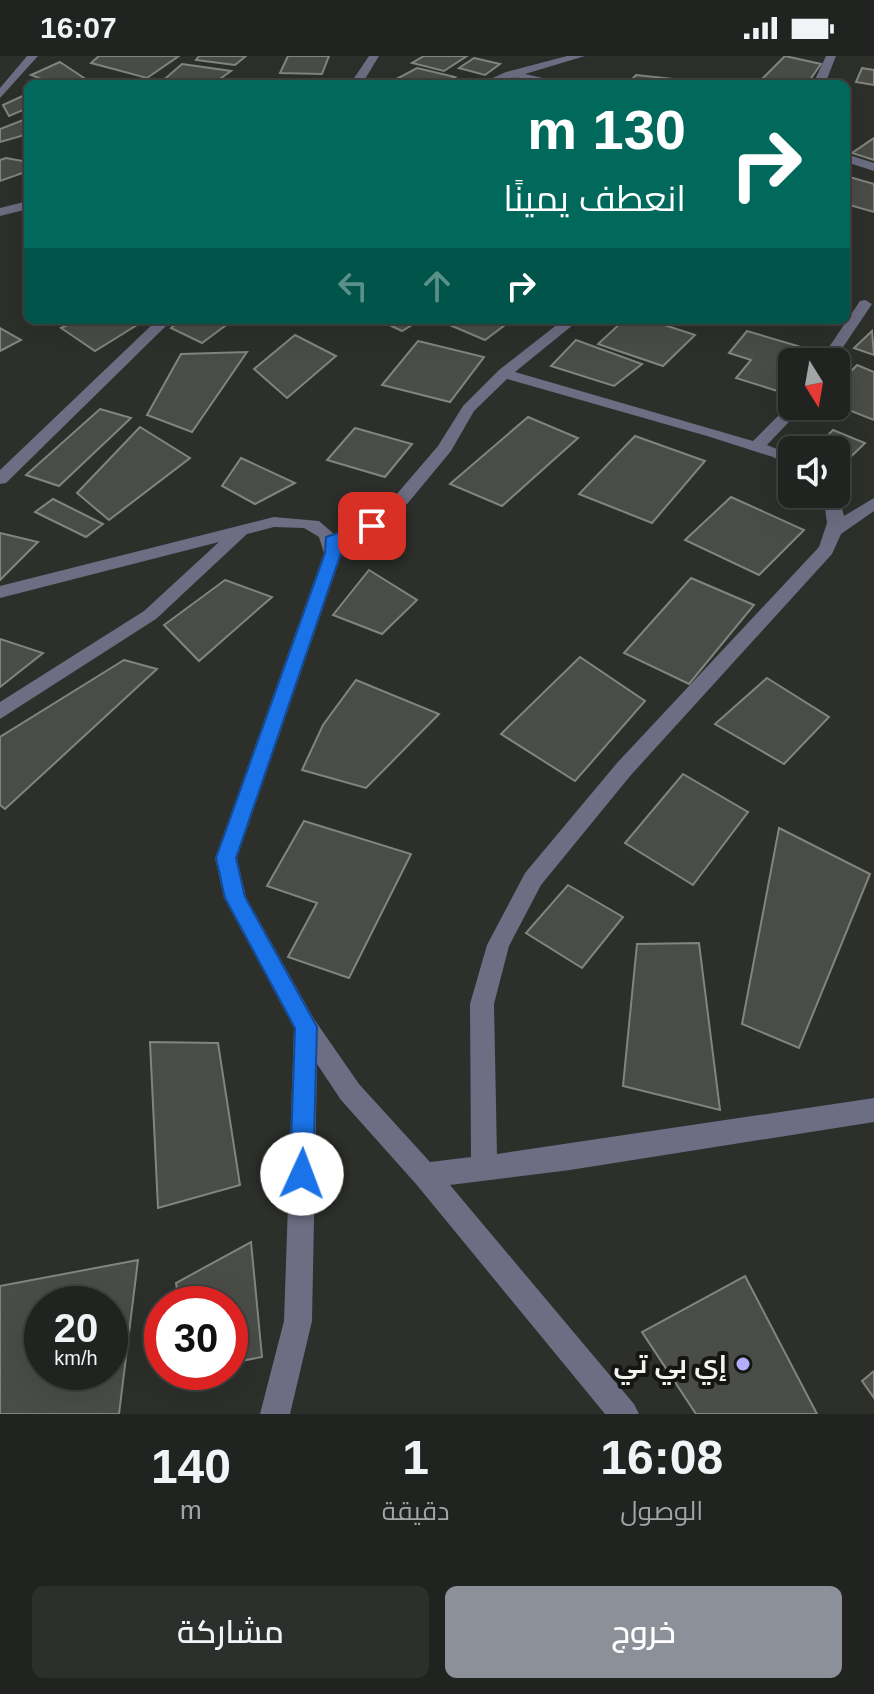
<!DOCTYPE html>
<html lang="ar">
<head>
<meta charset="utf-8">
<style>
  :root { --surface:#212320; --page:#2d2f2d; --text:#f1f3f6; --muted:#a2a4a5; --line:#3e403e; --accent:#8c9099 }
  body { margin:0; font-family:Helvetica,Cairo,sans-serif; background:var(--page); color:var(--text); direction:rtl; height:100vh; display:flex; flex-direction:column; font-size:30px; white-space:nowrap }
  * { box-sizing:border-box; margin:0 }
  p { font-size:26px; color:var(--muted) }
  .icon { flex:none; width:44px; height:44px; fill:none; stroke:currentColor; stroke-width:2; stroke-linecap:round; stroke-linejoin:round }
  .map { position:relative; height:1358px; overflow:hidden; direction:ltr }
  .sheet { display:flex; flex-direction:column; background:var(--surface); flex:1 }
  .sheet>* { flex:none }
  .banner { position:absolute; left:24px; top:24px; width:826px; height:244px; border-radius:12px; box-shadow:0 8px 32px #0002,0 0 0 2px var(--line); direction:rtl; background:#00695c; color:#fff; overflow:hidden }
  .needle { width:52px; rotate:169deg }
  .tools { position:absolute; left:778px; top:292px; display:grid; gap:16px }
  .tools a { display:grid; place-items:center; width:72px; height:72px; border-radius:12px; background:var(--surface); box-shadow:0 8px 32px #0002,0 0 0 2px var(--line); font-size:40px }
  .speed { position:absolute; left:24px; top:1230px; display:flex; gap:16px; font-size:40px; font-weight:700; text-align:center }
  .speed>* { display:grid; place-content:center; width:104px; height:104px; border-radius:50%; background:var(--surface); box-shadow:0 8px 32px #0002,0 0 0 2px var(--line); line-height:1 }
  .speed small { font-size:20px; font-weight:400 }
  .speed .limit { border:12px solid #d22; background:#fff; color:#111 }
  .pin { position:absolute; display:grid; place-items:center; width:68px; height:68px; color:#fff; margin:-34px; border-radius:16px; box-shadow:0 4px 12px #0006 }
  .me { position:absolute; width:88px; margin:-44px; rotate:2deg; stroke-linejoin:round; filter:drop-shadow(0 0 6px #0008) }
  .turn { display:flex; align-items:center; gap:28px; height:168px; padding:0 32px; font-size:36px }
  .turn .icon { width:104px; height:104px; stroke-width:2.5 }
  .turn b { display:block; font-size:56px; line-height:68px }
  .lanes { display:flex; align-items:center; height:76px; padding:0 32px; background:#0003; justify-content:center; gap:40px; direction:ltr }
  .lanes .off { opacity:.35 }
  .eta { display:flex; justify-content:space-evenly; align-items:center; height:136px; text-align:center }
  .eta b { font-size:48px; font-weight:600; line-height:56px }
  .primary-button { display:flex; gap:16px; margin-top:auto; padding:16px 32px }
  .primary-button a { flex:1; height:92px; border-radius:12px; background:var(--accent); color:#fff; font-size:32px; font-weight:600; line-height:92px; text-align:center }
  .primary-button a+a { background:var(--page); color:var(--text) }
  .status { display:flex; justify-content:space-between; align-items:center; height:56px; padding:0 40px; background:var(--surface); direction:ltr }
  .status svg { height:22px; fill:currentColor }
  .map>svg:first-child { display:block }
  .building { fill:#4a4d47; stroke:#82857f; stroke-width:2; fill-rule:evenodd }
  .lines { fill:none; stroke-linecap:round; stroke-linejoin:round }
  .minor { fill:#6d6d83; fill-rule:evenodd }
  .route { fill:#1a73e8; stroke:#114b97; stroke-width:2 }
  .poi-dot { fill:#b1adfa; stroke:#151614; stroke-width:3 }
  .labels { text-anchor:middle; stroke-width:8; stroke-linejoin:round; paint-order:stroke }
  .near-poi-label { font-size:26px; font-weight:bold; fill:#f1f3f0; stroke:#151614; text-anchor:end }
</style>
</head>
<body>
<div class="status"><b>16:07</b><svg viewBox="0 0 49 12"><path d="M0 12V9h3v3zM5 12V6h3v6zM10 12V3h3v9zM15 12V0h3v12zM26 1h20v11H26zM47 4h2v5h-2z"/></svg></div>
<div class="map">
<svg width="874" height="1358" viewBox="0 0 874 1358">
  <rect width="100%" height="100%" fill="#2c2f2a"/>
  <!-- building -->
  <g class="building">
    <path d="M 99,0 L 179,0 L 147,22 L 91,7 Z"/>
    <path d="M 199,0 L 246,0 L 235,9 L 196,4 Z"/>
    <path d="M 288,0 L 329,0 L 322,18 L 280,17 Z"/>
    <path d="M 424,0 L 467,0 L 444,15 L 412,7 Z"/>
    <path d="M 785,0 L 821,8 L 807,28 L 757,28 Z"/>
    <path d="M 474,2 L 500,8 L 485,19 L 459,12 Z"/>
    <path d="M 60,6 L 93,28 L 54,28 L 31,19 Z"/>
    <path d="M 182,8 L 231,15 L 213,28 L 159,28 Z"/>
    <path d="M 417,12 L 455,21 L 440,28 L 387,28 Z"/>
    <path d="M 862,12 L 874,14 L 874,29 L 856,26 Z"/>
    <path d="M 636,19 L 674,23 L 671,28 L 627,28 Z"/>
    <path d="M 25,39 L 28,52 L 9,60 L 3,49 Z"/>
    <path d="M 26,63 L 28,78 L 0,86 L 0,73 Z"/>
    <path d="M 874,82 L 874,104 L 852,97 Z"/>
    <path d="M 6,102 L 28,106 L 28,115 L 0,125 L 0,104 Z"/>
    <path d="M 846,120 L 874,128 L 874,156 L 846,148 Z"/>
    <path d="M 78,264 L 145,264 L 95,295 L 61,272 Z"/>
    <path d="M 181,264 L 233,264 L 202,287 L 171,272 Z"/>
    <path d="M 379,264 L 420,264 L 402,275 Z"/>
    <path d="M 438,264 L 506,264 L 509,266 L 485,284 Z"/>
    <path d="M 624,264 L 649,264 L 695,279 L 663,310 L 598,288 Z"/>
    <path d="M 0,272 L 21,284 L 0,295 Z"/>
    <path d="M 747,275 L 818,296 L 810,306 L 792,306 L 792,331 L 787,338 L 736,322 L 751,304 L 729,297 Z"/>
    <path d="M 872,275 L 874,299 L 854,292 Z"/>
    <path d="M 295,279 L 336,300 L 287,342 L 254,313 Z"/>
    <path d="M 576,284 L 642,308 L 614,330 L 551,310 Z"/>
    <path d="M 418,285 L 484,301 L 450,346 L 382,329 Z"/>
    <path d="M 247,296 L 192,376 L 147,359 L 181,298 Z"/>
    <path d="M 857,309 L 874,316 L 874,364 L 836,349 L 836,331 Z"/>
    <path d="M 100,353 L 131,362 L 59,430 L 26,419 Z"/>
    <path d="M 528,361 L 578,382 L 502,450 L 450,428 Z"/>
    <path d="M 140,371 L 190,402 L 109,464 L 77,437 Z"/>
    <path d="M 355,372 L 412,388 L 385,421 L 327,404 Z"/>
    <path d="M 833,374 L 865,387 L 836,415 L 836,394 L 813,394 Z"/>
    <path d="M 635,380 L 705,405 L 652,467 L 579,438 Z"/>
    <path d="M 241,402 L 295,427 L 255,448 L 222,430 Z"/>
    <path d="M 731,441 L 804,474 L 759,519 L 685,484 Z"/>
    <path d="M 53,443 L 103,468 L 86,481 L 35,456 Z"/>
    <path d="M 0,477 L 38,486 L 0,524 Z"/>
    <path d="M 369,514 L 417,544 L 382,578 L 333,559 Z"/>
    <path d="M 691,522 L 754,549 L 689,628 L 624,597 Z"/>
    <path d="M 225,524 L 272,541 L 199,605 L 164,569 Z"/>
    <path d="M 0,583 L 43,597 L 0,631 Z"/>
    <path d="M 580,601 L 645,645 L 575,725 L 501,678 Z"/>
    <path d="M 124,604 L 157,613 L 5,753 L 0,749 L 0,681 Z"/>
    <path d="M 767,622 L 829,661 L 784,708 L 715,668 Z"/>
    <path d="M 356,624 L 439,658 L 366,732 L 302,714 L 323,669 Z"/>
    <path d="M 683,718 L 748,756 L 693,829 L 625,787 Z"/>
    <path d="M 304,765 L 411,798 L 349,922 L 288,901 L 317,847 L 267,830 Z"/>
    <path d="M 779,772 L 870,818 L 799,992 L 742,968 Z"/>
    <path d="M 568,829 L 623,861 L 582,912 L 526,877 Z"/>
    <path d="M 699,887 L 720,1054 L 623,1030 L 637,888 Z"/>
    <path d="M 150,986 L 218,987 L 240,1129 L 158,1152 Z"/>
    <path d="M 251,1186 L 262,1301 L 230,1307 L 230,1248 L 179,1248 L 176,1227 Z"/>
    <path d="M 138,1204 L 119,1358 L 0,1358 L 0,1230 ZM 42,1248 L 110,1248 L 110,1316 L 42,1316 Z"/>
    <path d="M 745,1220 L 817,1358 L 696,1358 L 642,1276 Z"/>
    <path d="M 874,1315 L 874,1342 L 862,1325 Z"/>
  </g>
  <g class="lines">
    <!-- minor -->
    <g class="minor">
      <path d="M 27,0 L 38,0 L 0,42 L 0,32 Z"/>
      <path d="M 369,0 L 379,0 L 362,28 L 350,28 Z"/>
      <path d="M 567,0 L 585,0 L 525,18 L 569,28 C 552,28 522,20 511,22 C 500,23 491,28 479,28 L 506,16 Z"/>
      <path d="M 826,0 L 836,0 L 825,28 L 813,28 Z"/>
      <path d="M 846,98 L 874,107 L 874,115 L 846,106 Z"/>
      <path d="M 28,145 L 28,153 L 0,160 L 0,152 Z"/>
      <path d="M 865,244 L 872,248 L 833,306 L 819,306 L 860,245 Z"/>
      <path d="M 157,264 L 172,264 L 6,427 L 0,428 L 0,414 Z"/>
      <path d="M 563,264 L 579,264 L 515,316 L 753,385 L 791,347 L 792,350 L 804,350 L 767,389 L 792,399 L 792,411 L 773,401 L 707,380 L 507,323 L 474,355 L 451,395 L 408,447 L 378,474 L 340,488 L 342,497 L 237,802 L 246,841 L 314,963 L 359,1028 L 430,1106 L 471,1101 L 470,948 L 487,889 L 525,817 L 617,707 L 819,491 L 827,467 L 823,438 L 836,438 L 837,434 L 844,460 L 874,442 L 874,455 L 841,478 L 832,498 L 631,719 L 541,829 L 509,890 L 494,948 L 497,1098 L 874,1042 L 874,1066 L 570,1114 L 450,1129 L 634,1348 L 639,1358 L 605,1358 L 416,1128 L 341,1044 L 317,1008 L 312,1265 L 290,1358 L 260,1358 L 284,1265 L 294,972 L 224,842 L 215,802 L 324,497 L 319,481 L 304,472 L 274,471 L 247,478 L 156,563 L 0,663 L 0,646 L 144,555 L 219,486 L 0,542 L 0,530 L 274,461 L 319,465 L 334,478 L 366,466 L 396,439 L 438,390 L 463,350 L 499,314 Z"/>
    </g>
  </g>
  <!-- route -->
  <path class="route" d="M 372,465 L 377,467 L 377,474 L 339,487 L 341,497 L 236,802 L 245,841 L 317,971 L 313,1118 L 310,1126 L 302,1130 L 293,1126 L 290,1118 L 295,972 L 225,842 L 216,802 L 325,497 L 326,481 Z"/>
  <!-- markers -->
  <circle class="poi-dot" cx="743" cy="1308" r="8"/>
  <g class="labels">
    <!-- near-poi labels -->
    <g class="near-poi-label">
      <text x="727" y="1317">إي بي تي</text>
    </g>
  </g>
</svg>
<div class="tools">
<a><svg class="needle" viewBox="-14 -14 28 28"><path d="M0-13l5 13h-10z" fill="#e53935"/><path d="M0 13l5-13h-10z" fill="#a2a4a5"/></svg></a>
<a><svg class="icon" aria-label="sound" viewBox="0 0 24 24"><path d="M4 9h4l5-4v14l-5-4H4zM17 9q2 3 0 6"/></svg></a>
</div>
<div class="speed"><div>20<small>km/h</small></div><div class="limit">30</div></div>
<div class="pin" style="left:372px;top:470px;background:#d93025"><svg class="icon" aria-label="arrive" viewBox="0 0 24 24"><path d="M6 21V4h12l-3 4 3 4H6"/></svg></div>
<svg class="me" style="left:302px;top:1118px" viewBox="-20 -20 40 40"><circle r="19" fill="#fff"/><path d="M0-13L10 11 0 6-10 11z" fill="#1a73e8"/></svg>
<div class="banner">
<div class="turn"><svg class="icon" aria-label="right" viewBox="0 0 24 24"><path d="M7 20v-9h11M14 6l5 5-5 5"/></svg><div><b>130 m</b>انعطف يمينًا</div></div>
<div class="lanes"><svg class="icon off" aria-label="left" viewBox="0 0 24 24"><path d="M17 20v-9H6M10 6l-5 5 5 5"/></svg><svg class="icon off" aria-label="ahead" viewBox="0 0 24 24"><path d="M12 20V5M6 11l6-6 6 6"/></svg><svg class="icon" aria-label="right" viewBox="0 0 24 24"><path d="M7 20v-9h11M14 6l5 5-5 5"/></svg></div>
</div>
</div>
<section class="sheet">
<div class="eta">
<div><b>16:08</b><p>الوصول</p></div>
<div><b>1</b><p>دقيقة</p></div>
<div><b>140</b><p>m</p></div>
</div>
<div class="primary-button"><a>خروج</a><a>مشاركة</a></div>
</section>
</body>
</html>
